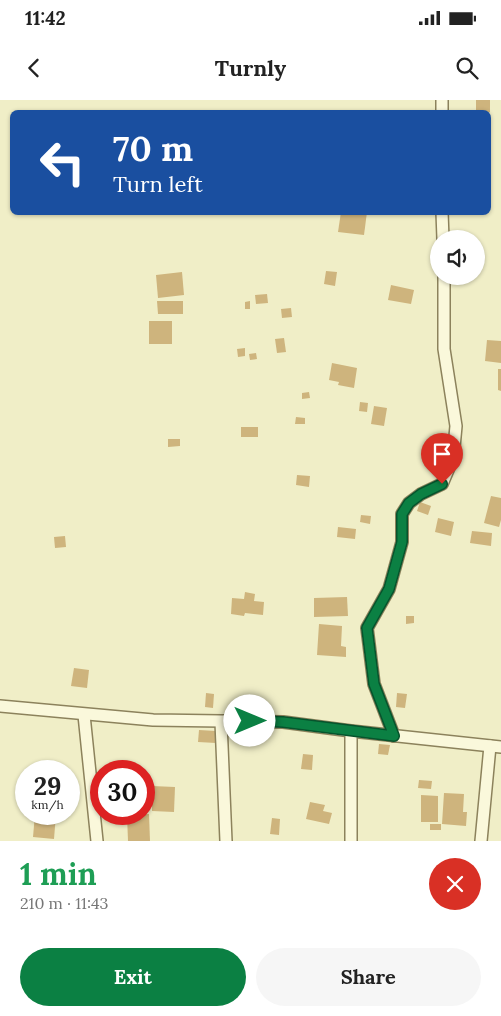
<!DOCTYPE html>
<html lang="en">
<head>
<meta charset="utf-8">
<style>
  :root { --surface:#fff; --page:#f6f6f6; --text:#222; --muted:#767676; --accent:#0b8043 }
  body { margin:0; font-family:Lora,serif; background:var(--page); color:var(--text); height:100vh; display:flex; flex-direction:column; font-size:19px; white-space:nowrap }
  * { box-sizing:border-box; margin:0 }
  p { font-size:16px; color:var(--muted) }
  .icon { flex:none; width:28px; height:28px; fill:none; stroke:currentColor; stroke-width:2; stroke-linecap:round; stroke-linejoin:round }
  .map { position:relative; height:741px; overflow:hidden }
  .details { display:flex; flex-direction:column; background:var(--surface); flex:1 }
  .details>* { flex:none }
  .banner { position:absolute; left:10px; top:10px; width:481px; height:105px; border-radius:8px; box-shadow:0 1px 4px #0004; background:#1a4fa0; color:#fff; overflow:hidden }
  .fabs { position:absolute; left:430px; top:130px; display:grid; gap:10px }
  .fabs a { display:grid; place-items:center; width:55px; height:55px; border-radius:50%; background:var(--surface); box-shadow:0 1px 4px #0004; font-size:25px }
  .speed { position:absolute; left:15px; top:660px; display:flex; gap:10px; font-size:25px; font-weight:700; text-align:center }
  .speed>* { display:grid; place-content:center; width:65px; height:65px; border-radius:50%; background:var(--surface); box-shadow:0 1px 4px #0004; line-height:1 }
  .speed small { font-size:12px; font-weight:400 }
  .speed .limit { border:8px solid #d22; background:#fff; color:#111 }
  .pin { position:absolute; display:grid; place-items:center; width:42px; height:42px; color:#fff; margin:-51px -21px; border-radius:50% 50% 50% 0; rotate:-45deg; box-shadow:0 0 5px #0007 }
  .pin .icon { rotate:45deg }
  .me { position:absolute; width:55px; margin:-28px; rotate:90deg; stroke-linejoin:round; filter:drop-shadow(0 0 4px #0008) }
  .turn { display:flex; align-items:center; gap:18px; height:105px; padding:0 20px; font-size:22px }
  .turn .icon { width:65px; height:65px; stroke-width:2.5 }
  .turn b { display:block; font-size:35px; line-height:42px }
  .round { display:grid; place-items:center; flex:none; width:52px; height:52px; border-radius:26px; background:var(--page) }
  .overview { display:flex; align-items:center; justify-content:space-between; height:85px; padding:0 20px }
  h1 { font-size:30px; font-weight:700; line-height:38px; color:#1e9e55 }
  .cta { display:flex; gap:10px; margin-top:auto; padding:10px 20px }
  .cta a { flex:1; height:58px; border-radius:30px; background:var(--accent); color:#fff; font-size:20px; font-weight:700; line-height:58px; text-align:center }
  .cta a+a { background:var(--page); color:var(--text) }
  .status { display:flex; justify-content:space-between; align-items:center; height:35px; padding:0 25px; background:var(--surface); direction:ltr }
  .status svg { height:14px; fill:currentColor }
  header { display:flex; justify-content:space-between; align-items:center; height:65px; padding:0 20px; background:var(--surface); font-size:22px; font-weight:700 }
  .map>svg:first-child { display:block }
  .building { fill:#ceb47d }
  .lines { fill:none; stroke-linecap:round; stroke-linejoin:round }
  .minor-casing { stroke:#8c825c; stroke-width:14 }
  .minor { stroke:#faf8db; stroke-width:11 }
  .route-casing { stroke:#07532c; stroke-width:12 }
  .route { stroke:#0b8043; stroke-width:9 }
</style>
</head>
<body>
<div class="status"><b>11:42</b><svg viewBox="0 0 49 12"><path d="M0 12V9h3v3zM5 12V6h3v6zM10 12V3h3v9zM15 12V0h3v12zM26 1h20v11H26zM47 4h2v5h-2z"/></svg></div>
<header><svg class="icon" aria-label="back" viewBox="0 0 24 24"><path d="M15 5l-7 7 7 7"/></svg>Turnly<svg class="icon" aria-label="search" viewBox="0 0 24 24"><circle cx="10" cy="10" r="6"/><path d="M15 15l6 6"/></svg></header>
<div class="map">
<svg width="501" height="741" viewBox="0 0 501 741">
  <rect width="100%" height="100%" fill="#f0eec7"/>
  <!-- building -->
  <g class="building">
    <rect x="476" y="0" width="14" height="12"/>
    <path d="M 341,112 L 367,112 L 364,135 L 338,132 Z"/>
    <path d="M 326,171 L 337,172 L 335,186 L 324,184 Z"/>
    <path d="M 182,172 L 184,195 L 158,198 L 156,175 Z"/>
    <path d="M 391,185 L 414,190 L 411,204 L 388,200 Z"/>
    <path d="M 267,194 L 268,203 L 256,204 L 255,195 Z"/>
    <path d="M 157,201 L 183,201 L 183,214 L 158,214 Z"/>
    <path d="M 250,201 L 250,209 L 245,209 L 245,202 Z"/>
    <path d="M 291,208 L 292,217 L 282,218 L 281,209 Z"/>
    <rect x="149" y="221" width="23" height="23"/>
    <path d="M 284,238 L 286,252 L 277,253 L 275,239 Z"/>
    <path d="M 487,240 L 501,241 L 501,263 L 485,261 Z"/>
    <path d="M 245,248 L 245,256 L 238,257 L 237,249 Z"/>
    <path d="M 256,253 L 257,259 L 250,260 L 249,254 Z"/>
    <path d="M 332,263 L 357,268 L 354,288 L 338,285 L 339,282 L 329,280 Z"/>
    <path d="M 498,269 L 501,269 L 501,291 L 498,290 Z"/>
    <path d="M 309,292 L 310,298 L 302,299 L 302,293 Z"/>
    <path d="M 360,302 L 368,303 L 367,312 L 359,311 Z"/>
    <path d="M 374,306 L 387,308 L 384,326 L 371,324 Z"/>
    <path d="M 296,317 L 305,318 L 305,324 L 295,324 Z"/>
    <rect x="241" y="327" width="17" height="10"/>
    <path d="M 168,339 L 180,339 L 180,346 L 168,347 Z"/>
    <path d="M 297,375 L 310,376 L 309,387 L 296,385 Z"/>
    <path d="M 491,396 L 501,398 L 501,420 L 499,427 L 484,423 Z"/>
    <path d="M 420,402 L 431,406 L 428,415 L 417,411 Z"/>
    <path d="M 361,415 L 371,416 L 370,424 L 360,422 Z"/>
    <path d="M 438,418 L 454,422 L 451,436 L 435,432 Z"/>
    <path d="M 338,427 L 356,429 L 355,439 L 337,437 Z"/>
    <path d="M 472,431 L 492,433 L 491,446 L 470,443 Z"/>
    <path d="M 65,436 L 66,447 L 55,448 L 54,437 Z"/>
    <path d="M 245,492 L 255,494 L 254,501 L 264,502 L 263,515 L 245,513 L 244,516 L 231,514 L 232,498 L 244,499 Z"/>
    <path d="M 347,497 L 348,516 L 314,517 L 314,498 Z"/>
    <path d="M 406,516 L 414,516 L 414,523 L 406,524 Z"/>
    <path d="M 319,524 L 342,526 L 341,546 L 346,547 L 346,557 L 317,555 Z"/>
    <path d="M 74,568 L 89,570 L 87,588 L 71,586 Z"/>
    <path d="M 206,593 L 214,594 L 213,608 L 205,607 Z"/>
    <path d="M 397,593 L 407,594 L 405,608 L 396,607 Z"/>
    <path d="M 199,630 L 216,631 L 216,643 L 198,642 Z"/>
    <path d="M 379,644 L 390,645 L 388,655 L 378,654 Z"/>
    <path d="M 303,654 L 313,655 L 312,670 L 301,669 Z"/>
    <path d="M 419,680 L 432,681 L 431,689 L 418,688 Z"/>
    <path d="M 152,686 L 175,687 L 174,712 L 152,711 Z"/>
    <path d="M 444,693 L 464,694 L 463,712 L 467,712 L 466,726 L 442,724 Z"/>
    <path d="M 421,695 L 438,696 L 438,722 L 421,722 Z"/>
    <path d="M 310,702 L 325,705 L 323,711 L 332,713 L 329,724 L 306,719 Z"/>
    <path d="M 35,714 L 56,714 L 54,739 L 33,737 Z"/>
    <path d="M 149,714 L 150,741 L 128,741 L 127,715 Z"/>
    <path d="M 272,718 L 280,719 L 279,735 L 270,734 Z"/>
    <rect x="430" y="724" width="11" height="6"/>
  </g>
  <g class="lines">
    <defs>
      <g id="minor">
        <path d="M 442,12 L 442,0"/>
        <path d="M 442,112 L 443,139"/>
        <path d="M 0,606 L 153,620 L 283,622 L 351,631 L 501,647"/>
        <path d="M 84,615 L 97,741"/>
        <path d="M 221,622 L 226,741"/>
        <path d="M 351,631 L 351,741"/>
        <path d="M 394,636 L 374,584 L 367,528 L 389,489 L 402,442 L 402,414 L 409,403 L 421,394 L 442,384 L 453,358 L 456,326 L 444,249 L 444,176"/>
        <path d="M 481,741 L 490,646"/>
      </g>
    </defs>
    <!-- minor casing -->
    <use href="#minor" class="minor-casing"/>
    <!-- minor -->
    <use href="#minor" class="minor"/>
  </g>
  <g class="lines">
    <defs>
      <path id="route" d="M 250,621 L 283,622 L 394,636 L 374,584 L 367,528 L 389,489 L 402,442 L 402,414 L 409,403 L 421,394 L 442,384"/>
    </defs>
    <!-- route casing -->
    <use href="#route" class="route-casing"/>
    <!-- route -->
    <use href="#route" class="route"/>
  </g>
</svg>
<div class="fabs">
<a><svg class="icon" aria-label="sound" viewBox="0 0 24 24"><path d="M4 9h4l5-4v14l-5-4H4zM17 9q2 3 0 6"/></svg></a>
</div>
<div class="speed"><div>29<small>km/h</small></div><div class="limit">30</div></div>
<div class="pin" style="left:442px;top:384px;background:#d93025"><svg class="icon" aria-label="arrive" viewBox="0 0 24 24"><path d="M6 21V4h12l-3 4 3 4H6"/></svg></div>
<svg class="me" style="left:250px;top:621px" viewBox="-20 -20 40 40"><circle r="19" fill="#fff"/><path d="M0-13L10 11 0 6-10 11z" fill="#0b8043"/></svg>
<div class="banner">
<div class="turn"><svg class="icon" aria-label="left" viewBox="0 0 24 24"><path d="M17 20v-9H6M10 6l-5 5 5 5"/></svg><div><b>70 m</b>Turn left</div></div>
</div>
</div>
<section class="details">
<div class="overview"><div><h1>1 min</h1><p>210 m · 11:43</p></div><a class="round" style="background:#d93025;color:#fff"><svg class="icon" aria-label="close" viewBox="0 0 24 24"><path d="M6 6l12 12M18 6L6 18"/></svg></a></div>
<div class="cta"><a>Exit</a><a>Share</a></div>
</section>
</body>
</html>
